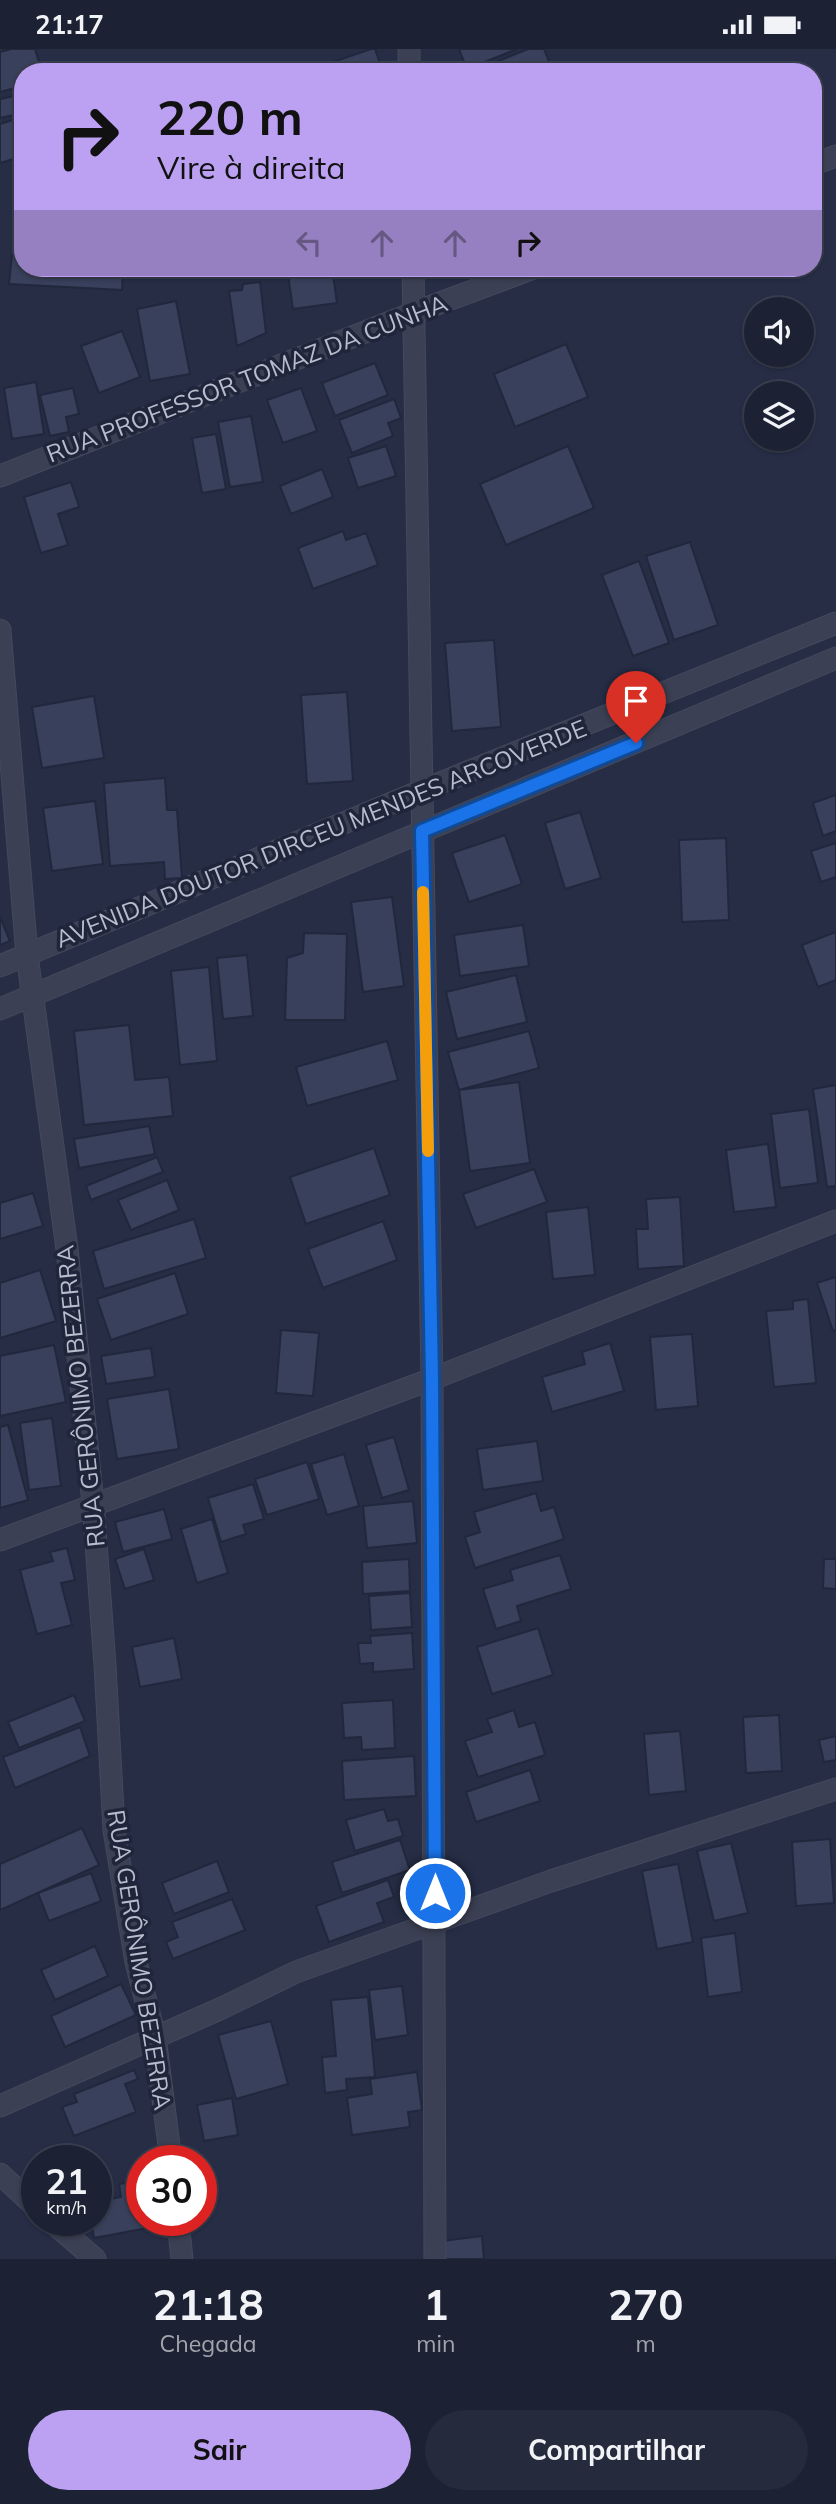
<!DOCTYPE html>
<html lang="pt">
<head>
<meta charset="utf-8">
<style>
  :root { --surface:#1c2234; --page:#252a3c; --text:#f1f3f6; --muted:#a0a4ac; --line:#3a3f4f; --accent:#bca0f2 }
  body { margin:0; font-family:Mulish,sans-serif; background:var(--page); color:var(--text); height:100vh; display:flex; flex-direction:column; font-size:26px; white-space:nowrap }
  * { box-sizing:border-box; margin:0 }
  p { font-size:23px; color:var(--muted) }
  .icon { flex:none; width:38px; height:38px; fill:none; stroke:currentColor; stroke-width:2; stroke-linecap:round; stroke-linejoin:round }
  .map { position:relative; height:2210px; overflow:hidden }
  .details { display:flex; flex-direction:column; background:var(--surface); flex:1 }
  .details>* { flex:none }
  .top-card { position:absolute; left:14px; top:14px; width:808px; height:214px; border-radius:28px; box-shadow:0 2px 5px #0004,0 0 0 2px var(--line); background:#bca0f2; color:#111; overflow:hidden }
  .controls { position:absolute; left:744px; top:248px; display:grid; gap:14px }
  .controls a { display:grid; place-items:center; width:70px; height:70px; border-radius:50%; background:var(--surface); box-shadow:0 2px 5px #0004,0 0 0 2px var(--line); font-size:35px }
  .speed { position:absolute; left:21px; top:2096px; display:flex; gap:14px; font-size:35px; font-weight:700; text-align:center }
  .speed>* { display:grid; place-content:center; width:91px; height:91px; border-radius:50%; background:var(--surface); box-shadow:0 2px 5px #0004,0 0 0 2px var(--line); line-height:1 }
  .speed small { font-size:18px; font-weight:400 }
  .speed .limit { border:10px solid #d22; background:#fff; color:#111 }
  .pin { position:absolute; display:grid; place-items:center; width:60px; height:60px; color:#fff; margin:-72px -30px; border-radius:50% 50% 50% 0; rotate:-45deg; box-shadow:0 0 7px #0007 }
  .pin .icon { rotate:45deg }
  .me { position:absolute; width:77px; margin:-38px; rotate:0deg; stroke-linejoin:round; filter:drop-shadow(0 0 5px #0008) }
  .turn { display:flex; align-items:center; gap:24px; height:147px; padding:0 28px; font-size:32px }
  .turn .icon { width:91px; height:91px; stroke-width:2.5 }
  .turn b { display:block; font-size:49px; line-height:60px }
  .lanes { display:flex; align-items:center; height:66px; padding:0 28px; background:#0003; justify-content:center; gap:35px; direction:ltr }
  .lanes .off { opacity:.35 }
  .eta { display:flex; justify-content:space-evenly; align-items:center; height:119px; text-align:center }
  .eta b { font-size:42px; font-weight:700; line-height:49px }
  .action { display:flex; gap:14px; margin-top:auto; padding:14px 28px }
  .action a { flex:1; height:80px; border-radius:42px; background:var(--accent); color:#111; font-size:28px; font-weight:700; line-height:80px; text-align:center }
  .action a+a { background:var(--page); color:var(--text) }
  .status { display:flex; justify-content:space-between; align-items:center; height:49px; padding:0 35px; background:var(--surface); direction:ltr }
  .status svg { height:19px; fill:currentColor }
  .map>svg:first-child { display:block }
  .building { fill:#38405b; stroke:#21273c; stroke-width:2 }
  .lines { fill:none; stroke-linecap:round; stroke-linejoin:round }
  .minor-casing { stroke:#44495d; stroke-width:23 }
  .minor { stroke:#3b4054; stroke-width:21 }
  .route-casing { stroke:#114b97; stroke-width:18 }
  .route { stroke:#1a73e8; stroke-width:12 }
  .slow { stroke:#f59e0b; stroke-width:12 }
  .labels { text-anchor:middle; stroke-width:7; stroke-linejoin:round; paint-order:stroke }
  .street-label { font-size:24px; fill:#b8bccd; stroke:#1f253a }
</style>
</head>
<body>
<div class="status"><b>21:17</b><svg viewBox="0 0 49 12"><path d="M0 12V9h3v3zM5 12V6h3v6zM10 12V3h3v9zM15 12V0h3v12zM26 1h20v11H26zM47 4h2v5h-2z"/></svg></div>
<div class="map">
<svg width="836" height="2210" viewBox="0 0 836 2210">
  <rect width="100%" height="100%" fill="#262d45"/>
  <!-- building -->
  <g class="building">
    <path d="M 11,0 L 35,0 L 42,23 L 23,23 L 23,37 L 0,43 L 0,3 Z"/>
    <path d="M 371,0 L 375,0 L 383,23 L 333,23 L 330,14 Z"/>
    <path d="M 459,0 L 517,0 L 467,20 Z"/>
    <path d="M 528,0 L 544,0 L 553,23 L 472,23 Z"/>
    <path d="M 23,45 L 23,64 L 0,69 L 0,50 Z"/>
    <path d="M 23,68 L 23,107 L 0,114 L 0,75 Z"/>
    <path d="M 12,206 L 23,206 L 23,219 L 123,219 L 122,241 L 9,235 Z"/>
    <path d="M 287,219 L 332,219 L 337,254 L 293,260 Z"/>
    <path d="M 260,233 L 266,284 L 237,297 L 229,242 L 242,241 L 243,235 Z"/>
    <path d="M 176,252 L 190,325 L 150,332 L 137,260 Z"/>
    <path d="M 122,282 L 140,328 L 99,344 L 81,297 Z"/>
    <path d="M 566,295 L 588,348 L 515,378 L 494,325 Z"/>
    <path d="M 375,314 L 388,346 L 335,367 L 322,334 Z"/>
    <path d="M 36,333 L 44,385 L 12,390 L 4,339 Z"/>
    <path d="M 73,339 L 79,365 L 66,368 L 69,383 L 50,387 L 40,346 Z"/>
    <path d="M 301,339 L 317,382 L 283,394 L 267,351 Z"/>
    <path d="M 394,350 L 401,369 L 388,374 L 393,387 L 352,404 L 339,371 Z"/>
    <path d="M 251,367 L 263,433 L 230,438 L 218,373 Z"/>
    <path d="M 216,385 L 226,440 L 202,444 L 192,389 Z"/>
    <path d="M 386,397 L 396,427 L 358,439 L 348,409 Z"/>
    <path d="M 568,397 L 594,459 L 506,496 L 480,435 Z"/>
    <path d="M 322,420 L 333,448 L 291,465 L 280,437 Z"/>
    <path d="M 71,433 L 79,458 L 58,465 L 68,496 L 41,504 L 24,448 Z"/>
    <path d="M 343,482 L 346,491 L 366,484 L 378,516 L 313,540 L 298,499 Z"/>
    <path d="M 690,493 L 718,576 L 674,591 L 646,507 Z"/>
    <path d="M 639,512 L 669,594 L 633,607 L 602,526 Z"/>
    <path d="M 494,591 L 501,678 L 452,682 L 445,594 Z"/>
    <path d="M 347,643 L 353,732 L 307,735 L 301,646 Z"/>
    <path d="M 94,647 L 104,709 L 42,719 L 32,658 Z"/>
    <path d="M 165,729 L 167,761 L 177,761 L 182,829 L 165,830 L 164,813 L 110,817 L 104,734 Z"/>
    <path d="M 836,746 L 836,782 L 823,787 L 813,754 Z"/>
    <path d="M 95,752 L 103,815 L 52,822 L 43,759 Z"/>
    <path d="M 580,763 L 601,829 L 565,840 L 545,774 Z"/>
    <path d="M 505,786 L 522,835 L 469,853 L 452,804 Z"/>
    <path d="M 726,789 L 729,871 L 682,873 L 679,791 Z"/>
    <path d="M 836,794 L 836,828 L 821,833 L 811,802 Z"/>
    <path d="M 392,848 L 404,937 L 363,943 L 351,853 Z"/>
    <path d="M 0,868 L 10,892 L 0,896 Z"/>
    <path d="M 523,876 L 529,917 L 460,927 L 454,886 Z"/>
    <path d="M 836,883 L 836,931 L 818,938 L 802,896 Z"/>
    <path d="M 304,884 L 347,885 L 345,971 L 285,971 L 287,909 L 303,904 Z"/>
    <path d="M 247,906 L 253,967 L 223,970 L 217,909 Z"/>
    <path d="M 209,918 L 217,1012 L 180,1016 L 171,922 Z"/>
    <path d="M 516,926 L 527,973 L 457,990 L 446,943 Z"/>
    <path d="M 129,976 L 135,1031 L 169,1028 L 173,1067 L 84,1076 L 74,982 Z"/>
    <path d="M 529,982 L 539,1019 L 459,1041 L 448,1003 Z"/>
    <path d="M 387,992 L 398,1031 L 307,1057 L 296,1018 Z"/>
    <path d="M 519,1033 L 530,1114 L 470,1122 L 459,1041 Z"/>
    <path d="M 836,1036 L 836,1137 L 827,1138 L 813,1040 Z"/>
    <path d="M 809,1060 L 818,1134 L 780,1139 L 771,1065 Z"/>
    <path d="M 149,1077 L 155,1105 L 79,1119 L 74,1090 Z"/>
    <path d="M 768,1095 L 776,1158 L 734,1163 L 726,1101 Z"/>
    <path d="M 374,1099 L 390,1146 L 306,1175 L 290,1128 Z"/>
    <path d="M 157,1108 L 163,1123 L 91,1151 L 86,1137 Z"/>
    <path d="M 534,1120 L 547,1153 L 476,1179 L 463,1145 Z"/>
    <path d="M 167,1131 L 179,1161 L 131,1181 L 118,1151 Z"/>
    <path d="M 33,1144 L 43,1177 L 0,1190 L 0,1154 Z"/>
    <path d="M 680,1148 L 684,1217 L 638,1220 L 636,1180 L 648,1180 L 646,1150 Z"/>
    <path d="M 588,1158 L 595,1226 L 553,1230 L 546,1163 Z"/>
    <path d="M 194,1170 L 206,1209 L 104,1240 L 93,1202 Z"/>
    <path d="M 383,1172 L 397,1211 L 323,1239 L 308,1200 Z"/>
    <path d="M 40,1221 L 56,1272 L 0,1289 L 0,1234 Z"/>
    <path d="M 175,1224 L 188,1265 L 111,1291 L 97,1250 Z"/>
    <path d="M 836,1228 L 836,1281 L 833,1282 L 817,1234 Z"/>
    <path d="M 808,1250 L 816,1334 L 774,1338 L 766,1262 L 793,1260 L 793,1252 Z"/>
    <path d="M 281,1281 L 319,1284 L 313,1347 L 276,1344 Z"/>
    <path d="M 692,1285 L 698,1357 L 656,1361 L 650,1288 Z"/>
    <path d="M 610,1294 L 624,1342 L 552,1363 L 542,1328 L 585,1315 L 582,1303 Z"/>
    <path d="M 54,1296 L 66,1353 L 0,1367 L 0,1307 Z"/>
    <path d="M 151,1299 L 155,1328 L 106,1335 L 101,1307 Z"/>
    <path d="M 169,1340 L 179,1400 L 117,1410 L 107,1350 Z"/>
    <path d="M 52,1369 L 61,1437 L 29,1441 L 20,1374 Z"/>
    <path d="M 8,1376 L 28,1451 L 0,1459 L 0,1378 Z"/>
    <path d="M 394,1388 L 409,1441 L 382,1449 L 366,1396 Z"/>
    <path d="M 537,1392 L 543,1432 L 483,1441 L 477,1400 Z"/>
    <path d="M 344,1405 L 359,1457 L 327,1466 L 311,1415 Z"/>
    <path d="M 307,1413 L 319,1450 L 267,1466 L 255,1430 Z"/>
    <path d="M 253,1435 L 264,1470 L 243,1476 L 246,1485 L 221,1493 L 208,1449 Z"/>
    <path d="M 536,1444 L 541,1462 L 554,1458 L 564,1490 L 475,1519 L 465,1488 L 480,1483 L 474,1463 Z"/>
    <path d="M 413,1452 L 417,1494 L 367,1499 L 363,1457 Z"/>
    <path d="M 164,1460 L 172,1490 L 123,1503 L 115,1473 Z"/>
    <path d="M 212,1470 L 228,1524 L 197,1534 L 181,1480 Z"/>
    <path d="M 67,1499 L 75,1531 L 61,1534 L 72,1576 L 37,1585 L 20,1521 L 53,1512 L 50,1503 Z"/>
    <path d="M 144,1500 L 154,1531 L 125,1540 L 115,1510 Z"/>
    <path d="M 560,1506 L 571,1540 L 517,1557 L 521,1572 L 496,1580 L 483,1540 L 513,1531 L 510,1521 Z"/>
    <path d="M 409,1510 L 410,1542 L 363,1545 L 362,1513 Z"/>
    <path d="M 824,1510 L 836,1510 L 836,1540 L 823,1539 Z"/>
    <path d="M 410,1544 L 412,1578 L 371,1581 L 369,1547 Z"/>
    <path d="M 538,1579 L 553,1626 L 492,1645 L 477,1598 Z"/>
    <path d="M 412,1584 L 414,1620 L 373,1623 L 373,1614 L 360,1615 L 358,1594 L 371,1594 L 370,1587 Z"/>
    <path d="M 174,1589 L 182,1630 L 140,1638 L 132,1598 Z"/>
    <path d="M 74,1646 L 85,1672 L 19,1699 L 8,1673 Z"/>
    <path d="M 393,1651 L 395,1699 L 362,1701 L 361,1688 L 344,1689 L 342,1654 Z"/>
    <path d="M 514,1661 L 519,1678 L 535,1673 L 545,1706 L 478,1728 L 465,1692 L 492,1683 L 487,1670 Z"/>
    <path d="M 779,1666 L 782,1722 L 746,1724 L 743,1668 Z"/>
    <path d="M 80,1678 L 90,1707 L 15,1739 L 3,1708 Z"/>
    <path d="M 680,1682 L 686,1742 L 649,1746 L 644,1685 Z"/>
    <path d="M 836,1687 L 836,1711 L 824,1713 L 819,1691 Z"/>
    <path d="M 414,1707 L 416,1747 L 344,1751 L 342,1712 Z"/>
    <path d="M 530,1721 L 540,1752 L 476,1773 L 466,1743 Z"/>
    <path d="M 384,1760 L 388,1772 L 398,1770 L 403,1787 L 355,1802 L 346,1771 Z"/>
    <path d="M 82,1779 L 99,1816 L 0,1861 L 0,1815 Z"/>
    <path d="M 830,1790 L 834,1854 L 796,1857 L 792,1793 Z"/>
    <path d="M 400,1791 L 410,1821 L 342,1844 L 332,1813 Z"/>
    <path d="M 731,1794 L 748,1864 L 714,1872 L 697,1802 Z"/>
    <path d="M 217,1812 L 229,1843 L 174,1865 L 162,1834 Z"/>
    <path d="M 678,1815 L 693,1893 L 657,1900 L 642,1822 Z"/>
    <path d="M 91,1824 L 101,1852 L 49,1872 L 38,1844 Z"/>
    <path d="M 388,1831 L 394,1848 L 377,1854 L 384,1873 L 329,1893 L 316,1857 Z"/>
    <path d="M 232,1850 L 245,1881 L 173,1910 L 166,1893 L 178,1888 L 172,1873 Z"/>
    <path d="M 735,1884 L 742,1943 L 708,1948 L 701,1889 Z"/>
    <path d="M 95,1897 L 108,1927 L 55,1951 L 41,1921 Z"/>
    <path d="M 121,1935 L 136,1966 L 65,1998 L 51,1967 Z"/>
    <path d="M 402,1937 L 408,1986 L 375,1991 L 369,1941 Z"/>
    <path d="M 368,1948 L 375,2028 L 346,2030 L 347,2041 L 325,2044 L 322,2008 L 336,2007 L 331,1951 Z"/>
    <path d="M 271,1972 L 288,2035 L 236,2050 L 218,1986 Z"/>
    <path d="M 134,2021 L 138,2030 L 125,2035 L 136,2063 L 74,2087 L 62,2058 L 77,2053 L 74,2045 Z"/>
    <path d="M 417,2023 L 422,2061 L 408,2063 L 410,2078 L 352,2086 L 347,2049 L 372,2045 L 370,2030 Z"/>
    <path d="M 232,2049 L 238,2086 L 204,2092 L 197,2056 Z"/>
    <path d="M 142,2131 L 142,2172 L 152,2172 L 153,2178 L 94,2189 L 91,2172 L 96,2172 L 96,2153 L 121,2148 L 119,2135 Z"/>
    <path d="M 482,2187 L 484,2210 L 444,2210 L 442,2192 Z"/>
  </g>
  <g class="lines">
    <defs>
      <g id="minor">
        <path d="M 409,0 L 409,23"/>
        <path d="M 814,115 L 836,107"/>
        <path d="M 413,219 L 432,1330 L 435,2210"/>
        <path d="M 0,427 L 413,264 L 534,219"/>
        <path d="M 0,581 L 27,906 L 67,1200 L 93,1454 L 105,1616 L 114,1781 L 136,1913 L 155,1988 L 171,2112"/>
        <path d="M 0,917 L 423,741 L 836,574"/>
        <path d="M 0,960 L 836,609"/>
        <path d="M 0,1491 L 432,1330 L 836,1172"/>
        <path d="M 0,2057 L 222,1959 L 296,1923 L 551,1832 L 836,1740"/>
        <path d="M 0,2125 L 37,2159"/>
        <path d="M 51,2172 L 95,2210"/>
        <path d="M 178,2172 L 182,2210"/>
      </g>
    </defs>
    <!-- minor casing -->
    <use href="#minor" class="minor-casing"/>
    <!-- minor -->
    <use href="#minor" class="minor"/>
  </g>
  <g class="lines">
    <defs>
      <path id="route" d="M 435,1844 L 432,1330 L 422,782 L 636,694"/>
    </defs>
    <!-- route casing -->
    <use href="#route" class="route-casing"/>
    <!-- route -->
    <use href="#route" class="route"/>
    <!-- slow -->
    <path class="slow" d="M 423,843 L 428,1102"/>
  </g>
  <g class="labels">
    <!-- street labels -->
    <g class="street-label">
      <text transform="translate(247 330) rotate(-21)" y="8">RUA PROFESSOR TOMAZ DA CUNHA</text>
      <text transform="translate(321 785) rotate(-22)" y="8">AVENIDA DOUTOR DIRCEU MENDES ARCOVERDE</text>
      <text transform="translate(81 1347) rotate(-96)" y="8">RUA GERÔNIMO BEZERRA</text>
      <text transform="translate(139 1911) rotate(81)" y="8">RUA GERÔNIMO BEZERRA</text>
    </g>
  </g>
</svg>
<div class="controls">
<a><svg class="icon" aria-label="sound" viewBox="0 0 24 24"><path d="M4 9h4l5-4v14l-5-4H4zM17 9q2 3 0 6"/></svg></a>
<a><svg class="icon" aria-label="layers" viewBox="0 0 24 24"><path d="M12 4l9 5-9 5-9-5zM3 14l9 5 9-5"/></svg></a>
</div>
<div class="speed"><div>21<small>km/h</small></div><div class="limit">30</div></div>
<div class="pin" style="left:636px;top:694px;background:#d93025"><svg class="icon" aria-label="arrive" viewBox="0 0 24 24"><path d="M6 21V4h12l-3 4 3 4H6"/></svg></div>
<svg class="me" style="left:435px;top:1844px" viewBox="-20 -20 40 40"><circle r="17" fill="#1a73e8" stroke="#fff" stroke-width="3"/><path d="M0-11L8 9 0 5-8 9z" fill="#fff"/></svg>
<div class="top-card">
<div class="turn"><svg class="icon" aria-label="right" viewBox="0 0 24 24"><path d="M7 20v-9h11M14 6l5 5-5 5"/></svg><div><b>220 m</b>Vire à direita</div></div>
<div class="lanes"><svg class="icon off" aria-label="left" viewBox="0 0 24 24"><path d="M17 20v-9H6M10 6l-5 5 5 5"/></svg><svg class="icon off" aria-label="ahead" viewBox="0 0 24 24"><path d="M12 20V5M6 11l6-6 6 6"/></svg><svg class="icon off" aria-label="ahead" viewBox="0 0 24 24"><path d="M12 20V5M6 11l6-6 6 6"/></svg><svg class="icon" aria-label="right" viewBox="0 0 24 24"><path d="M7 20v-9h11M14 6l5 5-5 5"/></svg></div>
</div>
</div>
<section class="details">
<div class="eta">
<div><b>21:18</b><p>Chegada</p></div>
<div><b>1</b><p>min</p></div>
<div><b>270</b><p>m</p></div>
</div>
<div class="action"><a>Sair</a><a>Compartilhar</a></div>
</section>
</body>
</html>
